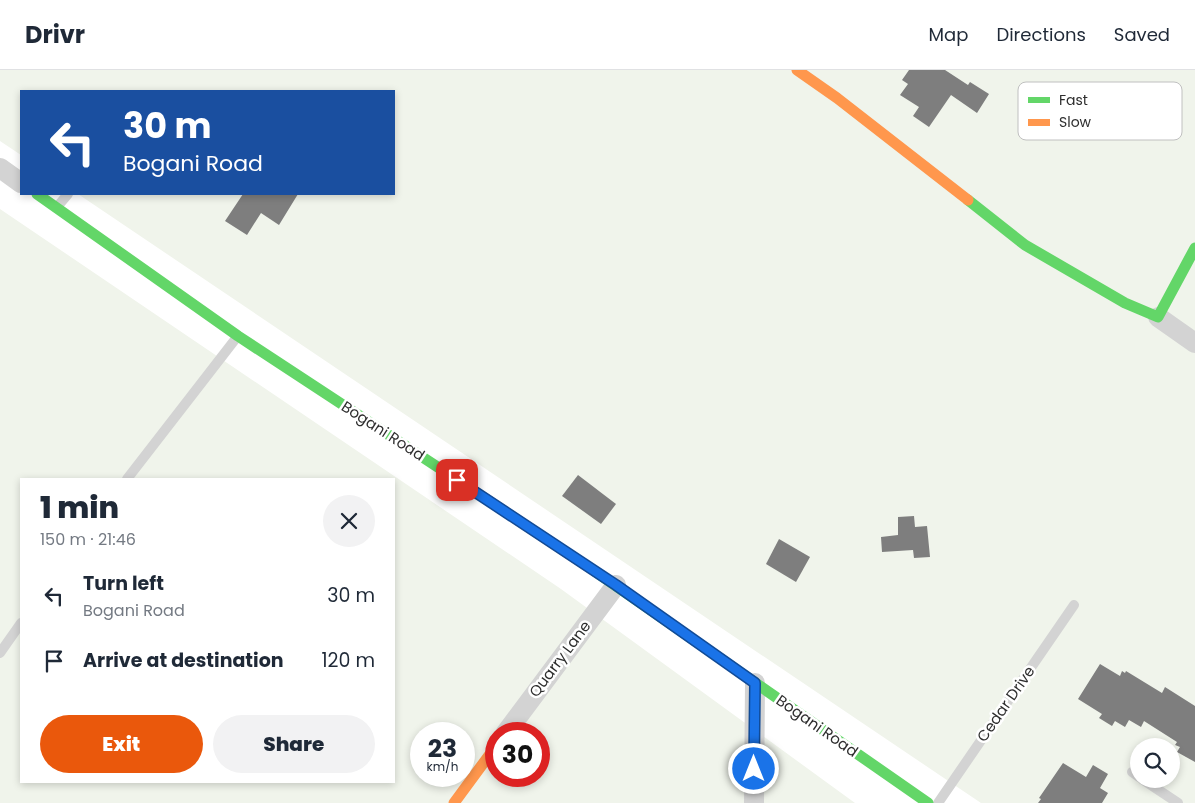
<!DOCTYPE html>
<html lang="en">
<head>
<meta charset="utf-8">
<style>
  :root { --surface:#fff; --page:#f2f2f3; --text:#1f2937; --muted:#747a83; --line:#e0e1e3; --accent:#ea580c }
  body { margin:0; font-family:Poppins,sans-serif; background:var(--page); color:var(--text); height:100vh; display:flex; flex-direction:column; font-size:19px; white-space:nowrap }
  * { box-sizing:border-box; margin:0 }
  p { font-size:16px; color:var(--muted) }
  .icon { flex:none; width:28px; height:28px; fill:none; stroke:currentColor; stroke-width:2; stroke-linecap:round; stroke-linejoin:round }
  .map { position:relative; flex:1; overflow:hidden }
  .side { position:absolute; left:20px; top:408px; width:375px; height:305px; display:flex; flex-direction:column; background:var(--surface); border-radius:0px; box-shadow:0 2px 8px #0003 }
  .side>* { flex:none }
  .top-card { position:absolute; left:20px; top:20px; width:375px; height:105px; border-radius:0px; box-shadow:0 2px 8px #0003; background:#1a4fa0; color:#fff; overflow:hidden }
  .tools { position:absolute; left:1130px; top:668px; display:grid; gap:10px }
  .tools a { display:grid; place-items:center; width:50px; height:50px; border-radius:50%; background:var(--surface); box-shadow:0 2px 8px #0003; font-size:25px }
  .speed { position:absolute; left:410px; top:652px; display:flex; gap:10px; font-size:25px; font-weight:700; text-align:center }
  .speed>* { display:grid; place-content:center; width:65px; height:65px; border-radius:50%; background:var(--surface); box-shadow:0 2px 8px #0003; line-height:1 }
  .speed small { font-size:12px; font-weight:400 }
  .speed .limit { border:8px solid #d22; background:#fff; color:#111 }
  .pin { position:absolute; display:grid; place-items:center; width:42px; height:42px; color:#fff; margin:-21px; border-radius:10px; box-shadow:0 2px 8px #0006 }
  .me { position:absolute; width:55px; margin:-28px; rotate:0deg; stroke-linejoin:round; filter:drop-shadow(0 0 4px #0008) }
  .turn { display:flex; align-items:center; gap:18px; height:105px; padding:0 20px; font-size:22px }
  .turn .icon { width:65px; height:65px; stroke-width:2.5 }
  .turn b { display:block; font-size:35px; line-height:42px }
  .round { display:grid; place-items:center; flex:none; width:52px; height:52px; border-radius:26px; background:var(--page) }
  .headline { display:flex; align-items:center; justify-content:space-between; height:85px; padding:0 20px }
  h1 { font-size:30px; font-weight:800; line-height:38px }
  .button { display:flex; gap:10px; margin-top:auto; padding:10px 20px }
  .button a { flex:1; height:58px; border-radius:30px; background:var(--accent); color:#fff; font-size:20px; font-weight:800; line-height:58px; text-align:center }
  .button a+a { background:var(--page); color:var(--text) }
  ul { padding:0; list-style:none }
  li { display:flex; align-items:center; gap:15px; height:65px; padding:0 20px }
  li div { flex:1 }
  li b { display:block; font-size:19px }
  li em { font-style:normal }
  header { display:flex; align-items:center; gap:30px; box-sizing:border-box; height:70px; padding:0 25px; background:var(--surface); border-bottom:1px solid var(--line) }
  header strong { font-size:24px }
  nav { display:flex; gap:28px; margin-inline-start:auto; font-size:18px }
  .map>svg:first-child { display:block }
  .green { fill:#f0f4eb; fill-rule:evenodd }
  .building { fill:#7e7e7e }
  .lines { fill:none; stroke-linecap:round; stroke-linejoin:round }
  .lane { stroke:#d3d3d3; stroke-width:10 }
  .street { stroke:#d3d3d3; stroke-width:20 }
  .fast { stroke:#63d668; stroke-width:11 }
  .slow { stroke:#ff974d; stroke-width:11 }
  .route-casing { stroke:#114b97; stroke-width:12 }
  .route { stroke:#1a73e8; stroke-width:9 }
  .labels { text-anchor:middle; stroke-width:5; stroke-linejoin:round; paint-order:stroke }
  .street-label { font-size:15px; fill:#2e2e2e; stroke:#fff }
  .key { fill:#fff; stroke:#c0c0c0; stroke-width:1 }
  .key-label { font-size:14px; fill:#2e2e2e }
</style>
</head>
<body>
<header>
<strong>Drivr</strong>
<nav><a>Map</a><a>Directions</a><a>Saved</a></nav>
</header>
<div class="map">
<svg width="1195" height="733" viewBox="0 0 1195 733">
  <rect width="100%" height="100%" fill="#fff"/>
  <!-- green -->
  <g class="green">
    <path d="M 0,0 L 1195,0 L 1195,733 L 981,733 L 78,124 L 394,124 L 394,21 L 21,21 L 21,85 L 0,71 ZM 1139,676 L 1171,676 L 1171,709 L 1139,709 Z"/>
    <path d="M 0,139 L 561,519 L 855,733 L 0,733 ZM 21,409 L 394,409 L 394,711 L 21,711 ZM 421,664 L 464,664 L 464,706 L 421,706 ZM 496,664 L 539,664 L 539,706 L 496,706 Z"/>
  </g>
  <!-- building -->
  <g class="building">
    <path d="M 909,0 L 945,0 L 968,15 L 970,12 L 989,24 L 977,43 L 951,25 L 929,57 L 913,46 L 919,37 L 900,25 L 908,14 L 902,10 Z"/>
    <path d="M 243,124 L 298,124 L 279,155 L 261,143 L 247,165 L 225,151 Z"/>
    <path d="M 578,405 L 616,434 L 601,454 L 562,426 Z"/>
    <path d="M 914,446 L 915,457 L 927,456 L 930,487 L 914,488 L 913,480 L 882,482 L 881,467 L 898,465 L 898,447 Z"/>
    <path d="M 779,469 L 810,487 L 796,512 L 766,494 Z"/>
    <path d="M 1100,594 L 1120,606 L 1122,601 L 1125,603 L 1126,601 L 1162,623 L 1165,617 L 1195,636 L 1195,692 L 1177,682 L 1180,677 L 1175,675 L 1177,672 L 1144,651 L 1141,657 L 1129,650 L 1125,657 L 1115,651 L 1112,656 L 1099,648 L 1102,644 L 1078,629 Z"/>
    <path d="M 1063,693 L 1086,707 L 1093,695 L 1108,704 L 1100,718 L 1108,723 L 1102,733 L 1038,733 L 1041,729 L 1039,728 Z"/>
  </g>
  <g class="lines">
    <!-- lane -->
    <g class="lane">
      <path d="M 57,137 L 68,124"/>
      <path d="M 127,409 L 237,267"/>
      <path d="M 0,583 L 21,553"/>
      <path d="M 1132,702 L 1139,707"/>
      <path d="M 1142,709 L 1178,733"/>
      <path d="M 938,733 L 1074,535"/>
    </g>
    <!-- street -->
    <g class="street">
      <path d="M 0,98 L 21,113"/>
      <path d="M 1158,247 L 1195,273"/>
      <path d="M 505,664 L 616,515"/>
      <path d="M 754,733 L 755,613"/>
    </g>
    <!-- fast -->
    <g class="fast">
      <path d="M 37,124 L 238,266 L 465,415"/>
      <path d="M 968,130 L 1025,175 L 1125,233 L 1158,247 L 1195,178"/>
      <path d="M 596,502 L 928,733"/>
    </g>
    <!-- slow -->
    <g class="slow">
      <path d="M 797,0 L 837,28 L 968,130"/>
      <path d="M 465,415 L 596,502"/>
      <path d="M 454,733 L 496,676"/>
    </g>
  </g>
  <g class="lines">
    <defs>
      <path id="route" d="M 457,410 L 616,515 L 755,613 L 754,699"/>
    </defs>
    <!-- route casing -->
    <use href="#route" class="route-casing"/>
    <!-- route -->
    <use href="#route" class="route"/>
  </g>
  <g class="labels">
    <!-- street labels -->
    <g class="street-label">
      <text transform="translate(383 361) rotate(33)" y="5">Bogani Road</text>
      <text transform="translate(560 589) rotate(-53)" y="5">Quarry Lane</text>
      <text transform="translate(1006 634) rotate(-55)" y="5">Cedar Drive</text>
      <text transform="translate(817 656) rotate(35)" y="5">Bogani Road</text>
    </g>
  </g>
  <!-- legend -->
  <rect x="1018" y="12" width="164" height="58" rx="8" class="key"/>
  <rect x="1028" y="27" width="22" height="6" fill="#63d668"/>
  <rect x="1028" y="49" width="22" height="7" fill="#ff974d"/>
  <g class="key-label">
    <text x="1059" y="35">Fast</text>
    <text x="1059" y="57">Slow</text>
  </g>
</svg>
<div class="tools">
<a><svg class="icon" aria-label="search" viewBox="0 0 24 24"><circle cx="10" cy="10" r="6"/><path d="M15 15l6 6"/></svg></a>
</div>
<div class="speed"><div>23<small>km/h</small></div><div class="limit">30</div></div>
<div class="pin" style="left:457px;top:410px;background:#d93025"><svg class="icon" aria-label="arrive" viewBox="0 0 24 24"><path d="M6 21V4h12l-3 4 3 4H6"/></svg></div>
<svg class="me" style="left:754px;top:699px" viewBox="-20 -20 40 40"><circle r="17" fill="#1a73e8" stroke="#fff" stroke-width="3"/><path d="M0-11L8 9 0 5-8 9z" fill="#fff"/></svg>
<div class="top-card">
<div class="turn"><svg class="icon" aria-label="left" viewBox="0 0 24 24"><path d="M17 20v-9H6M10 6l-5 5 5 5"/></svg><div><b>30 m</b>Bogani Road</div></div>
</div>
<section class="side">
<div class="headline"><div><h1>1 min</h1><p>150 m · 21:46</p></div><a class="round"><svg class="icon" aria-label="close" viewBox="0 0 24 24"><path d="M6 6l12 12M18 6L6 18"/></svg></a></div>
<ul>
<li><svg class="icon" aria-label="left" viewBox="0 0 24 24"><path d="M17 20v-9H6M10 6l-5 5 5 5"/></svg><div><b>Turn left</b><p>Bogani Road</p></div><em>30 m</em></li>
<li><svg class="icon" aria-label="arrive" viewBox="0 0 24 24"><path d="M6 21V4h12l-3 4 3 4H6"/></svg><div><b>Arrive at destination</b></div><em>120 m</em></li>
</ul>
<div class="button"><a>Exit</a><a>Share</a></div>
</section>
</div>
</body>
</html>
